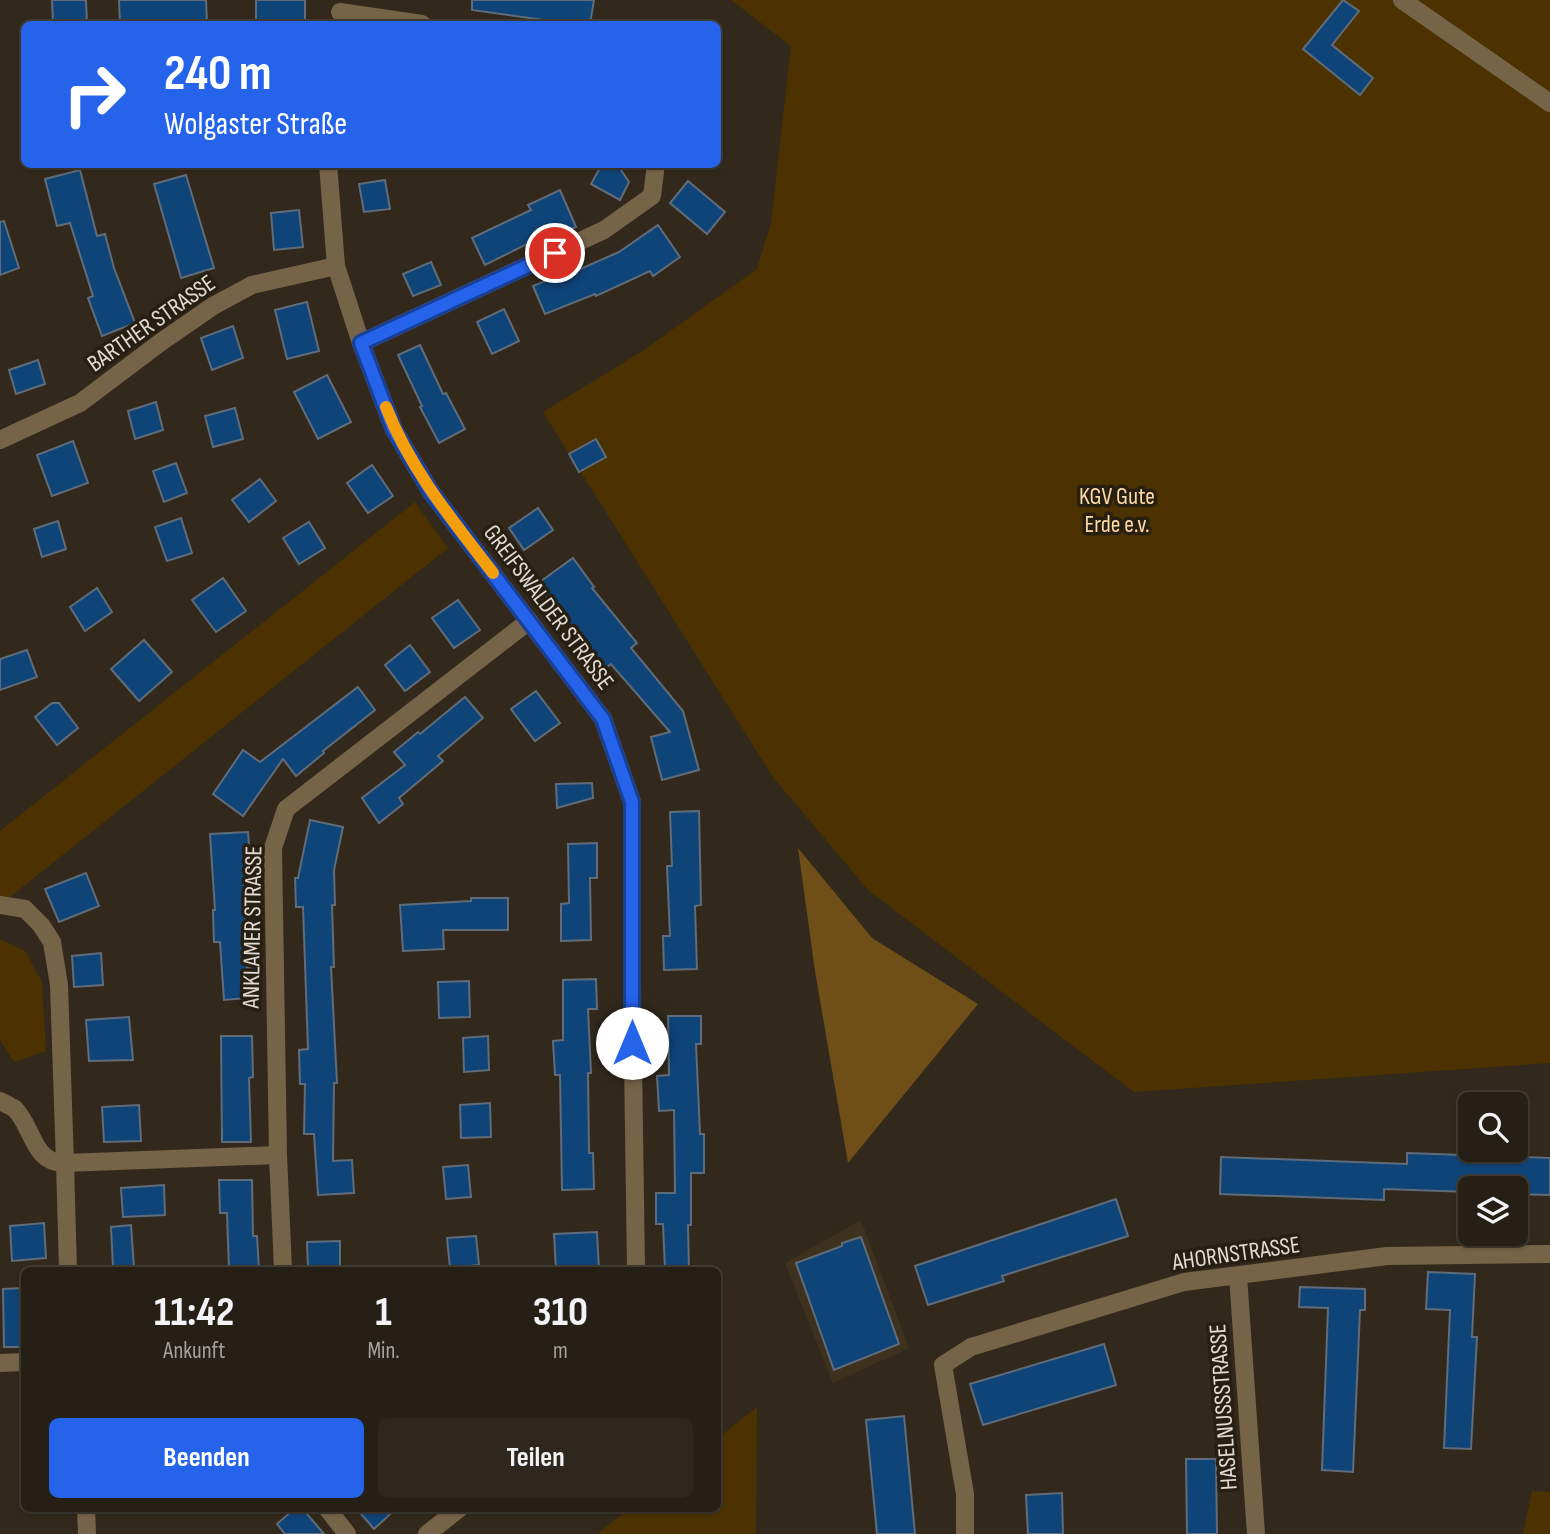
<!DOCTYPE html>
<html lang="de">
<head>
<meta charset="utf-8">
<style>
  :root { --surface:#261f15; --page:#2e271e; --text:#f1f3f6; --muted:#a4a2a0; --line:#423d34; --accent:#2563eb }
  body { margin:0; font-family:"Sofia Sans Condensed",sans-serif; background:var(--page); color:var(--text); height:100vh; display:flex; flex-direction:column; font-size:26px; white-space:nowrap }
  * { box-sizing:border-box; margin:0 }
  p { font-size:23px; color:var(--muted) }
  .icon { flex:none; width:38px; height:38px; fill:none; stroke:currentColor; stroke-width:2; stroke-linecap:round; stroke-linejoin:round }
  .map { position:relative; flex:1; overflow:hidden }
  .side { position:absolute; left:21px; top:1267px; width:700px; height:245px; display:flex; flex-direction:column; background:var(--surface); border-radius:10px; box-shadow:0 2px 5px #0004,0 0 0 2px var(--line) }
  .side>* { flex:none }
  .banner { position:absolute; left:21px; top:21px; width:700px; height:147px; border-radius:10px; box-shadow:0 2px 5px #0004,0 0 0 2px var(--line); background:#2563eb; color:#fff; overflow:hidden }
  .fabs { position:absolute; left:1458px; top:1092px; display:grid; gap:14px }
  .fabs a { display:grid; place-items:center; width:70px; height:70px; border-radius:10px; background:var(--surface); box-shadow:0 2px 5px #0004,0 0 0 2px var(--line); font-size:35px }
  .pin { position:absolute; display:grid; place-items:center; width:60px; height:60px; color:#fff; margin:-30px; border:4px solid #fff; border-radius:50%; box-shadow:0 2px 7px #0007 }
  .me { position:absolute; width:77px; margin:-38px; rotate:0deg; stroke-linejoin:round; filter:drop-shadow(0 0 5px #0008) }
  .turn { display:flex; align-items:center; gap:24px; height:147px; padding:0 28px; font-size:32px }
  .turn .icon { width:91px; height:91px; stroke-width:2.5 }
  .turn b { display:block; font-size:49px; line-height:60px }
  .eta { display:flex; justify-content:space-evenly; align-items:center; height:119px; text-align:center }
  .eta b { font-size:42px; font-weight:700; line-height:49px }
  .action { display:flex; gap:14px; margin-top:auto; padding:14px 28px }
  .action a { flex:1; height:80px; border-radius:10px; background:var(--accent); color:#fff; font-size:28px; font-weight:700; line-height:80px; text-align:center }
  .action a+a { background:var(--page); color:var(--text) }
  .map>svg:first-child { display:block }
  .built { fill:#3e321f }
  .green { fill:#4c3200 }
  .water { fill:#6f4f17 }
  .building { fill:#0f4478; stroke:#606c79; stroke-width:2 }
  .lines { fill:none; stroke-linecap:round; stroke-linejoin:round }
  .minor { stroke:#766449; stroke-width:18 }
  .route-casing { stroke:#184099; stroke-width:18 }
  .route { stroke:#2563eb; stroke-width:12 }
  .slow { stroke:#f59e0b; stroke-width:12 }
  .labels { text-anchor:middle; stroke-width:7; stroke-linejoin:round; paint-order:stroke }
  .street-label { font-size:24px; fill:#e1dbd3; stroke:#281f13 }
  .park-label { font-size:24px; fill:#fedaa4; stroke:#281f13 }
</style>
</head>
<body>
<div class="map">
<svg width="1550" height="1534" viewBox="0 0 1550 1534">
  <rect width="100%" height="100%" fill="#32291c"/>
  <!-- built -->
  <path class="built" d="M 861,1220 L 909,1348 L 833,1383 L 785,1263 Z"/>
  <!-- green -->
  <g class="green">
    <path d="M 731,0 L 1550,0 L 1550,1063 L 1134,1092 L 869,891 L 773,777 L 543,412 L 641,352 L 757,269 L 771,223 L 791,46 Z"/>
    <path d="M 415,502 L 448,548 L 0,905 L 0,831 Z"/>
    <path d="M 0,939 L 25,951 L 42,982 L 46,1051 L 14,1062 L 0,1040 Z"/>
    <path d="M 757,1407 L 756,1534 L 597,1534 L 629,1509 L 718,1508 L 718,1438 Z"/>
    <path d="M 1532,1491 L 1550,1492 L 1550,1534 L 1523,1534 Z"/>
  </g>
  <!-- water -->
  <path class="water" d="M 798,848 L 872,938 L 978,1004 L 848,1163 L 815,971 Z"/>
  <!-- building -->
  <g class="building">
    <path d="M 52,0 L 86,0 L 87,24 L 53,24 Z"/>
    <path d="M 119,0 L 206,0 L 207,23 L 178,24 L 177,21 L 120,23 Z"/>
    <rect x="256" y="0" width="49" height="24"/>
    <path d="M 472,0 L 594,0 L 590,24 L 572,24 L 472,10 Z"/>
    <path d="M 1343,0 L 1359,11 L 1332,45 L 1373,78 L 1360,95 L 1303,49 Z"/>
    <path d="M 602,164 L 617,164 L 629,182 L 620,200 L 591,184 Z"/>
    <path d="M 80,170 L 97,236 L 105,234 L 114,268 L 135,323 L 102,336 L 88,298 L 93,296 L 70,223 L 57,226 L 45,179 Z"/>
    <path d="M 186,175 L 214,268 L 181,278 L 154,184 Z"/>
    <path d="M 385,180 L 390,209 L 364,212 L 359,184 Z"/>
    <path d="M 688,181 L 725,212 L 707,234 L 670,203 Z"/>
    <path d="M 560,190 L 576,227 L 545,241 L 543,236 L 485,265 L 472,238 L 531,210 L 528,205 Z"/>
    <path d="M 299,210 L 303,247 L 274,250 L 271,213 Z"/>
    <path d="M 4,221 L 19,268 L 0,275 L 0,222 Z"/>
    <path d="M 658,225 L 680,257 L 653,276 L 650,271 L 596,296 L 595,294 L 545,314 L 533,286 L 559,275 L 560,278 L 619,252 Z"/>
    <path d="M 431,262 L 441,285 L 413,296 L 403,274 Z"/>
    <path d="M 307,302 L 319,351 L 287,359 L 275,310 Z"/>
    <path d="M 504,309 L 519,341 L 492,354 L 477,322 Z"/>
    <path d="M 233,326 L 243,358 L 212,370 L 201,338 Z"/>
    <path d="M 420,345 L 443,394 L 446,393 L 465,429 L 439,443 L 420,407 L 422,406 L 398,355 Z"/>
    <path d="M 38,360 L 45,384 L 16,394 L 9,370 Z"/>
    <path d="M 327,375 L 351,422 L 318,439 L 294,392 Z"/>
    <path d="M 156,402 L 163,430 L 135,439 L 128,411 Z"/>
    <path d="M 235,408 L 243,439 L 213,447 L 205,416 Z"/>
    <path d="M 596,439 L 606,457 L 579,472 L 569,454 Z"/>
    <path d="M 73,441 L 88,483 L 52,496 L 37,455 Z"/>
    <path d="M 176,463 L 187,493 L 164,502 L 153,471 Z"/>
    <path d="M 372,465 L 393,496 L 368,513 L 347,483 Z"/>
    <path d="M 260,479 L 276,501 L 249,522 L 232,500 Z"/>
    <path d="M 538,508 L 553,530 L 524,550 L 509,528 Z"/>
    <path d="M 181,518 L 192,553 L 167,561 L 155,527 Z"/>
    <path d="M 58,521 L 66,549 L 42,557 L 34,529 Z"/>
    <path d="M 309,522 L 325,548 L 299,564 L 283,538 Z"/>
    <path d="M 573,558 L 594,587 L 592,588 L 637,643 L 631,648 L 683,711 L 699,770 L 662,780 L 651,737 L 670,732 L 611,664 L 602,671 L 575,638 L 537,584 Z"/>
    <path d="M 223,578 L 246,611 L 216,632 L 192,600 Z"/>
    <path d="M 97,588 L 112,612 L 85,631 L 70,607 Z"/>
    <path d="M 458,600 L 480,630 L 454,648 L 432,618 Z"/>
    <path d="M 144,640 L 172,672 L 139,701 L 111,669 Z"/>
    <path d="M 410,645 L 430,672 L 405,691 L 385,665 Z"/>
    <path d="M 27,650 L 37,677 L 0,690 L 0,659 Z"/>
    <path d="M 358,687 L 375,710 L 323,751 L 324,753 L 296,776 L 283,759 L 243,816 L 213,794 L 243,750 L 260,762 Z"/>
    <path d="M 536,691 L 560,723 L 535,741 L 511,709 Z"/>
    <path d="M 465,697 L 483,718 L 438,756 L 443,761 L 399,798 L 403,804 L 379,823 L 362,798 L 405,765 L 394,752 L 418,732 L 420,734 Z"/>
    <path d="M 52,703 L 59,703 L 78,728 L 57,745 L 35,717 Z"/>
    <path d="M 592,783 L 593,798 L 557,808 L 556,784 Z"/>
    <path d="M 699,811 L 701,905 L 695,906 L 697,969 L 664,970 L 663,936 L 670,936 L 667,866 L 672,866 L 670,812 Z"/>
    <path d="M 310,820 L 343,827 L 334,870 L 335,905 L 332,905 L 334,967 L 331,967 L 337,1083 L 334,1083 L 333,1161 L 352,1160 L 354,1193 L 318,1195 L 314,1134 L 304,1134 L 305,1084 L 300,1084 L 299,1050 L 308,1049 L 303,907 L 296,907 L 295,878 L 298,878 Z"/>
    <path d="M 248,832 L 252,883 L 244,884 L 247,968 L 255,967 L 258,997 L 224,1000 L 220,942 L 214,942 L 213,910 L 215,910 L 210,834 Z"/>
    <path d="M 597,843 L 597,878 L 590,878 L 591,940 L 561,941 L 561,904 L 569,903 L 568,844 Z"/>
    <path d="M 86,873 L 99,906 L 59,922 L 45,889 Z"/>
    <path d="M 471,898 L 508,898 L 508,930 L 443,930 L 444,949 L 403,951 L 400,905 L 471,901 Z"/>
    <path d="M 101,953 L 103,985 L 74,987 L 72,956 Z"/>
    <path d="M 596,979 L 597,1009 L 588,1009 L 591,1073 L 588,1073 L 589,1153 L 593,1153 L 594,1189 L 562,1190 L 560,1075 L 555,1075 L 553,1041 L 563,1040 L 563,980 Z"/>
    <path d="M 469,981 L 470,1017 L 439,1018 L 438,982 Z"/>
    <path d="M 668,1016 L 701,1016 L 701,1044 L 696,1044 L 700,1134 L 704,1134 L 704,1173 L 691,1173 L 691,1225 L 688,1225 L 689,1270 L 665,1270 L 663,1224 L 656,1224 L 656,1193 L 675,1193 L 674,1110 L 659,1111 L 657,1076 L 669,1075 Z"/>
    <path d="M 129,1017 L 133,1060 L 89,1061 L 86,1020 Z"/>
    <path d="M 221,1036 L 252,1036 L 253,1077 L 249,1078 L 251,1142 L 222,1142 Z"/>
    <path d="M 488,1036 L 489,1070 L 464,1072 L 463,1038 Z"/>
    <path d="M 490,1103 L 491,1137 L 461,1138 L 460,1105 Z"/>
    <path d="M 139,1105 L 141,1141 L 104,1142 L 102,1107 Z"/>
    <path d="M 1407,1153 L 1550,1158 L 1550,1195 L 1516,1194 L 1516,1188 L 1470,1188 L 1470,1192 L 1384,1189 L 1384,1200 L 1220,1194 L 1221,1157 L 1407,1164 Z"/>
    <path d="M 468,1165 L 471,1197 L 446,1199 L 443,1167 Z"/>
    <path d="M 219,1180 L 252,1180 L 253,1236 L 257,1236 L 259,1270 L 229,1270 L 227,1213 L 220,1213 Z"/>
    <path d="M 164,1185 L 165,1215 L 123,1217 L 121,1188 Z"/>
    <path d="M 1116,1199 L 1128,1236 L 1002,1276 L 1004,1281 L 928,1305 L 915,1266 Z"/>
    <path d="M 44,1223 L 46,1258 L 12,1261 L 10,1226 Z"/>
    <path d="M 131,1225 L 134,1267 L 113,1268 L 111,1227 Z"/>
    <path d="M 597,1232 L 599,1270 L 556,1270 L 554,1234 Z"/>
    <path d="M 476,1236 L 479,1265 L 450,1268 L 447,1238 Z"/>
    <path d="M 861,1237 L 899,1344 L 834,1370 L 796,1263 L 842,1246 L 842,1243 Z"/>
    <path d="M 340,1241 L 340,1269 L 308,1269 L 307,1242 Z"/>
    <path d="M 1428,1272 L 1475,1274 L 1472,1337 L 1477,1337 L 1471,1449 L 1444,1448 L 1450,1310 L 1426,1309 Z"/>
    <path d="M 1300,1287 L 1365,1289 L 1365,1310 L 1360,1310 L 1353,1472 L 1322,1470 L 1328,1308 L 1299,1307 Z"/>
    <path d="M 24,1288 L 24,1347 L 4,1347 L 3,1289 Z"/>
    <path d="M 1104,1344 L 1116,1385 L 983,1425 L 970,1384 Z"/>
    <path d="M 904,1416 L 915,1534 L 877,1534 L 866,1420 Z"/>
    <path d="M 1186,1459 L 1216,1459 L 1217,1534 L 1187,1534 Z"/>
    <path d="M 1062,1493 L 1063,1534 L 1028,1534 L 1026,1495 Z"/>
    <path d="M 295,1508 L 302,1508 L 324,1534 L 285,1534 L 277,1524 Z"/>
    <path d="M 356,1508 L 397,1508 L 374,1529 Z"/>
  </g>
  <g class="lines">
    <!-- minor -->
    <g class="minor">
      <path d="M 1402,0 L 1550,103"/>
      <path d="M 340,12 L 422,24"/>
      <path d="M 328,164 L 336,266 L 361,343 L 394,430 L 431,492 L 603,719 L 632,802 L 632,989 L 636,1270"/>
      <path d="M 361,343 L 604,230 L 652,196 L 656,164"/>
      <path d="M 0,440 L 80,403 L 161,342 L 213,306 L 252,285 L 336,266"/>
      <path d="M 0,905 L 25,909 L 41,925 L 52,942 L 59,985 L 65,1163 L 278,1155"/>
      <path d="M 0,1101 C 4,1103 11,1106 15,1109 C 33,1127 33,1164 65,1163 L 68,1270"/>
      <path d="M 283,1270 L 278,1155 L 273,848 L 286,809 L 529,621"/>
      <path d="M 1238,1276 L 1256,1534"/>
      <path d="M 0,1363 L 24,1362"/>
      <path d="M 86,1508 L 87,1534"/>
      <path d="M 327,1508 L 347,1534"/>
      <path d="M 427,1534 L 460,1508"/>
      <path d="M 965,1534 L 965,1494 L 943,1365 L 971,1347 L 1184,1282 L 1387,1256 L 1550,1254"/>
    </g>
  </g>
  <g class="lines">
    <defs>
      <path id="route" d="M 555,253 L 361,343 L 394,430 L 431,492 L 603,719 L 632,802 L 632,1043"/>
    </defs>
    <!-- route casing -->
    <use href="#route" class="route-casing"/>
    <!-- route -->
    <use href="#route" class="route"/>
    <!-- slow -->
    <path class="slow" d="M 386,407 C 410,469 453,521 493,573"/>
  </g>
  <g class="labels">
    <!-- street labels -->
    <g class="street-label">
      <text transform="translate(151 323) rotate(-35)" y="8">BARTHER STRASSE</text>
      <text transform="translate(549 607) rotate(53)" y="8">GREIFSWALDER STRASSE</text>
      <text transform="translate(252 927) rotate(-89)" y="8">ANKLAMER STRASSE</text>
      <text transform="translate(1236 1253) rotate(-8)" y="8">AHORNSTRASSE</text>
      <text transform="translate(1223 1407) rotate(-94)" y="8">HASELNUSSSTRASSE</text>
    </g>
    <!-- park labels -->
    <g class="park-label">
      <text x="1117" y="504">KGV Gute<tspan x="1117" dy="28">Erde e.v.</tspan></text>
    </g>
  </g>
</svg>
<div class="fabs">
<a><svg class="icon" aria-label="search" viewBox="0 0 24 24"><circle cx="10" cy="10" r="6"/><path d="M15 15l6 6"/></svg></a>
<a><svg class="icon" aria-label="layers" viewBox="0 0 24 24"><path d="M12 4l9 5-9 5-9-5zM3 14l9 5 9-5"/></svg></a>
</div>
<div class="pin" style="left:555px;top:253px;background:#d93025"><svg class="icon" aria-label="arrive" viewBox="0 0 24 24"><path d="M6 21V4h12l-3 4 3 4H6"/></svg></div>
<svg class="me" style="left:632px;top:1043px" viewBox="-20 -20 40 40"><circle r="19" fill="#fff"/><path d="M0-13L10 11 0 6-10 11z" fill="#2563eb"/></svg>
<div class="banner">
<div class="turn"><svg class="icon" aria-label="right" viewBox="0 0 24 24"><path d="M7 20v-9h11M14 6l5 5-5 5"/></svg><div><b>240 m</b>Wolgaster Straße</div></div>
</div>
<section class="side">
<div class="eta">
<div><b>11:42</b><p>Ankunft</p></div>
<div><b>1</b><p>Min.</p></div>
<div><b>310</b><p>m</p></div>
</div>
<div class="action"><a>Beenden</a><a>Teilen</a></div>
</section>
</div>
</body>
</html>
